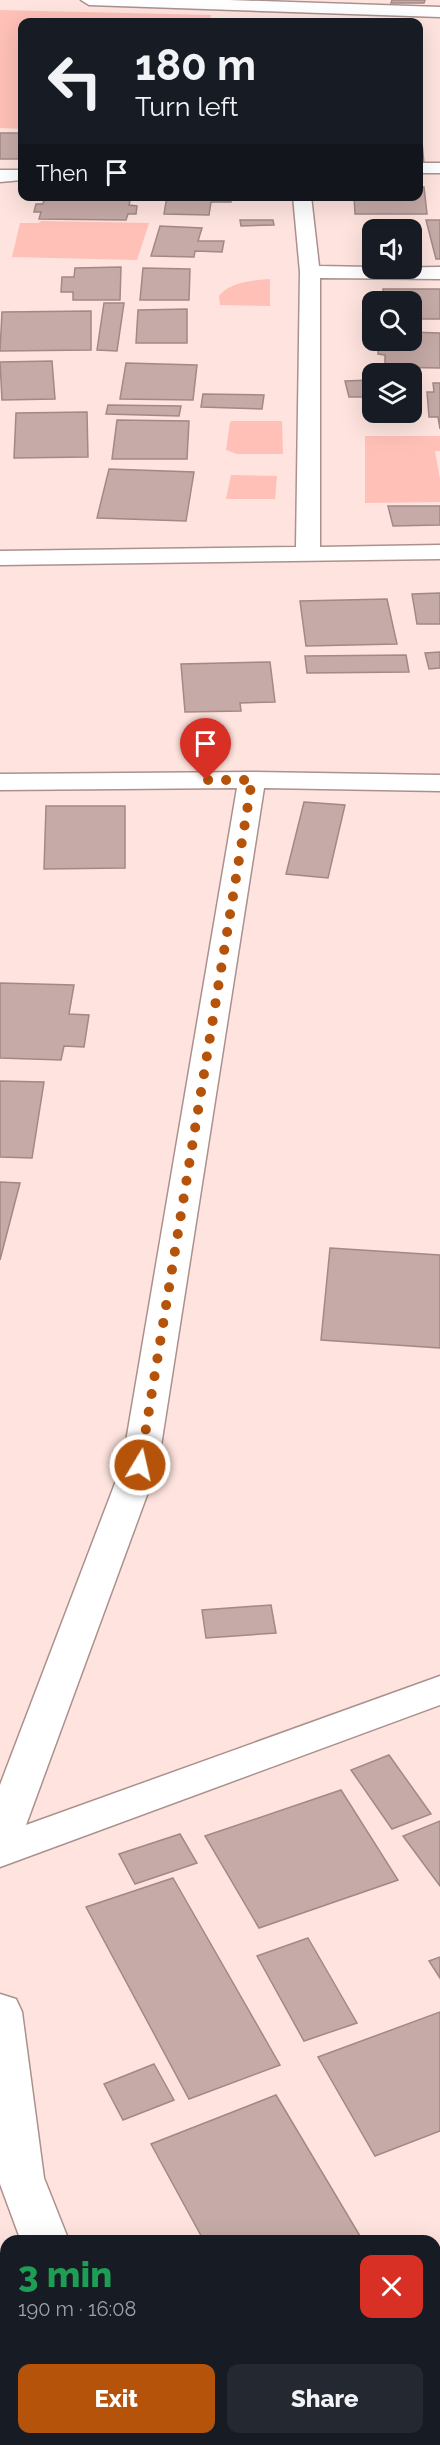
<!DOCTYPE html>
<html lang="en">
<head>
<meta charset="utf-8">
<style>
  :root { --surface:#171b24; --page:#242831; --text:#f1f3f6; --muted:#9ea1a6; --accent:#b45309 }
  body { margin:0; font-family:Raleway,sans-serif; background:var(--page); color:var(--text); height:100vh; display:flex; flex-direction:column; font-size:22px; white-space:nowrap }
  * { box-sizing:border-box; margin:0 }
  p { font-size:20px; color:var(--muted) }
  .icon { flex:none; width:33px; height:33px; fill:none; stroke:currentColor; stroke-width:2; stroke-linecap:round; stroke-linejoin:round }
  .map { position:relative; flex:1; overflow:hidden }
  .drawer { position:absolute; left:0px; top:2235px; width:441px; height:210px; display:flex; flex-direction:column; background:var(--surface); border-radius:18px 18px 0 0; box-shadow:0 6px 24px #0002 }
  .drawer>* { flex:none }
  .guide { position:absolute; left:18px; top:18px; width:405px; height:183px; border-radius:12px; box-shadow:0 6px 24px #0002; background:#171b24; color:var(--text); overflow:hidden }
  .tools { position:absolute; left:362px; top:219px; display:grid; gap:12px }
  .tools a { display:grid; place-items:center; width:60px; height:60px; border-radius:12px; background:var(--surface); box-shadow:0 6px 24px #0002; font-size:30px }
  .pin { position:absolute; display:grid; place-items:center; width:51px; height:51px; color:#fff; margin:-62px -26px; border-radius:50% 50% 50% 0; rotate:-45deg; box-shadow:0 0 6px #0007 }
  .pin .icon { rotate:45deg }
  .me { position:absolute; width:66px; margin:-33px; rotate:9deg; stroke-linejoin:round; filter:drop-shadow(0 0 4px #0008) }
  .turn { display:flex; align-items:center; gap:21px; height:126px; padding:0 18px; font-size:27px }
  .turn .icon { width:78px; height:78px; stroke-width:2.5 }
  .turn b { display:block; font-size:42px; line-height:51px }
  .then { display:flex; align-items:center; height:57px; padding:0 18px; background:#0003; gap:12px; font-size:22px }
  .round { display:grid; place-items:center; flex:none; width:63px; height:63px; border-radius:12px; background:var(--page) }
  .headline { display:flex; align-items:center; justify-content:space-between; height:102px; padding:0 18px }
  h1 { font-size:36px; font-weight:800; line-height:45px; color:#1e9e55 }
  .action { display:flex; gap:12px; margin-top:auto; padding:12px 18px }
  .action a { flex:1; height:69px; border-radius:12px; background:var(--accent); color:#fff; font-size:24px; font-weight:800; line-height:69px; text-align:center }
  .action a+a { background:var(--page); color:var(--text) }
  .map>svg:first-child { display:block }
  .green { fill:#fec0b7 }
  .building { fill:#c5aaa7; stroke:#a28985; stroke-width:1.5 }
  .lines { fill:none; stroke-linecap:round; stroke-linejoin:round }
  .minor-casing { stroke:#ab918d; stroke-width:3 }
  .minor { fill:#fff; fill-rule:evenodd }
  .route { stroke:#b45309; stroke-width:10; stroke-dasharray:0 18 }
</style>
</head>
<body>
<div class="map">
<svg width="440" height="2445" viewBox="0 0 440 2445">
  <rect width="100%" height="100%" fill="#fee3de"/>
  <!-- green -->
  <g class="green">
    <path d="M 0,10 L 211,15 L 210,22 L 22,22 L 22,129 L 0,128 Z"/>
    <path d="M 41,221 L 149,223 L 137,260 L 12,257 L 20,223 L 39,223 Z"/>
    <path d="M 270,279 L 270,306 L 220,305 L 219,296 C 229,282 254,280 270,279 Z"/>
    <path d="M 232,421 L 282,421 L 283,454 L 237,454 L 226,450 L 230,422 Z"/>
    <path d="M 365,436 L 440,436 L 440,451 L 435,451 L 440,479 L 440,502 L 365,503 Z"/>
    <path d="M 231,475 L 277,476 L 275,499 L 226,499 Z"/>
  </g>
  <!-- building -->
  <g class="building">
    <path d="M 392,0 L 425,0 L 424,3 L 391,3 Z"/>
    <path d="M 418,109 L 419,109 L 424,164 L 418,164 Z"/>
    <rect x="0" y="133" width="22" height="26"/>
    <path d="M 418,187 L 424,187 L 427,214 L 355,214 L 354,196 L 418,196 Z"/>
    <path d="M 45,196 L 131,196 L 129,205 L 137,206 L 136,214 L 128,214 L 126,220 L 39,219 L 41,212 L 34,212 L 36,204 L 43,204 Z"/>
    <path d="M 167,196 L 231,196 L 231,202 L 211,202 L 209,215 L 164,214 Z"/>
    <path d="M 240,220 L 273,220 L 274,225 L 241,226 Z"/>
    <path d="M 426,220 L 440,220 L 440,259 L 436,259 Z"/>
    <path d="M 160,226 L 202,228 L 198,241 L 224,241 L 222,252 L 195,251 L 194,257 L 151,256 Z"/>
    <path d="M 121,267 L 120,300 L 73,300 L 73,292 L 61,292 L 62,277 L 74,277 L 75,268 Z"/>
    <path d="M 143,268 L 190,269 L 189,300 L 140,300 Z"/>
    <path d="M 383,289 L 440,289 L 440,319 L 411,319 L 411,302 L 384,302 Z"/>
    <path d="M 104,303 L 124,303 L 117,351 L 97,350 Z"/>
    <path d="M 187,309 L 187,343 L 136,343 L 138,310 Z"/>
    <path d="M 91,311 L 91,350 L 0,351 L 2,312 Z"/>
    <path d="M 411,332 L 440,333 L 440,368 L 385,367 L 385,355 L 378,354 L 378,341 L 411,340 Z"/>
    <path d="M 52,361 L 55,399 L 2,400 L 0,362 Z"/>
    <path d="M 126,363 L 197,365 L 193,400 L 120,399 Z"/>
    <path d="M 372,380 L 372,397 L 349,397 L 345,381 Z"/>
    <path d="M 433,383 L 440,383 L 440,429 L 438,417 L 429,417 L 427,392 L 434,392 Z"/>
    <path d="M 203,394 L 264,395 L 262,409 L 201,407 Z"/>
    <path d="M 108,405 L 181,406 L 179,416 L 106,414 Z"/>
    <path d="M 87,412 L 88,457 L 14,458 L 16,413 Z"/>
    <path d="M 117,420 L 189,421 L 187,459 L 112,459 Z"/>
    <path d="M 109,469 L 194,472 L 186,521 L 97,518 Z"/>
    <path d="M 388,506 L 440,506 L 440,525 L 393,526 Z"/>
    <path d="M 440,593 L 440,624 L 417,624 L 412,594 Z"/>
    <path d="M 387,599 L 397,644 L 306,646 L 300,601 Z"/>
    <path d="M 440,652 L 440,668 L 429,669 L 425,653 Z"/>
    <path d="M 406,655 L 409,672 L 307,673 L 305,656 Z"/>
    <path d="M 270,662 L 275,702 L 240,703 L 241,711 L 185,712 L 181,664 Z"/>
    <path d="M 304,802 L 345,805 L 328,878 L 286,874 Z"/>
    <path d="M 46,806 L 125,806 L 125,868 L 44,869 Z"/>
    <path d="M 0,983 L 74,985 L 69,1014 L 89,1015 L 84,1047 L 64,1046 L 61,1060 L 0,1058 Z"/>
    <path d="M 0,1081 L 44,1082 L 32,1158 L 0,1157 Z"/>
    <path d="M 0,1182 L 20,1183 L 0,1260 Z"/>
    <path d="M 330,1248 L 440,1255 L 440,1348 L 321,1340 Z"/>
    <path d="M 271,1605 L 276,1633 L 206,1638 L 202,1610 Z"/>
    <path d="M 389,1755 L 431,1814 L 392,1829 L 351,1770 Z"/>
    <path d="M 341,1790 L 398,1880 L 259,1928 L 205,1836 Z"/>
    <path d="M 440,1821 L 440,1886 L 403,1836 Z"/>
    <path d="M 180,1834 L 197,1863 L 135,1884 L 119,1854 Z"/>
    <path d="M 173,1878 L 280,2065 L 189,2099 L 86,1907 Z"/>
    <path d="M 308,1938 L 357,2023 L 304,2041 L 257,1956 Z"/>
    <path d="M 440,1957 L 440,1978 L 429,1961 Z"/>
    <path d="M 440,2012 L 440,2131 L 375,2156 L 318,2057 Z"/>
    <path d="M 154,2064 L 174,2100 L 123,2120 L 104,2084 Z"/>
    <path d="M 276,2095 L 363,2241 L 204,2241 L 151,2144 Z"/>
  </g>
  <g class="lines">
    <defs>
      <g id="minor">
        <path d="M 81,0 L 229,0 L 440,7 L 440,17 L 89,5 Z"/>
        <rect x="418" y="163" width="22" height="10"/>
        <path d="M 0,170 L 22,170 L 22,180 L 0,182 Z"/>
        <path d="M 293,196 L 311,196 L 319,266 L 372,267 L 372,268 L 440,267 L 440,279 L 320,278 L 320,547 L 440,545 L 440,559 L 0,565 L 0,551 L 296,547 L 300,272 Z"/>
        <path d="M 252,772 L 440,775 L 440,791 L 264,788 L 158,1465 L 26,1825 L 440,1676 L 440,1705 L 0,1867 L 0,1785 L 122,1465 L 237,788 L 0,790 L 0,774 Z"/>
        <path d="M 0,1994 L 16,1999 L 22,2012 L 44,2178 L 69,2241 L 21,2241 L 0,2184 Z"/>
        <path d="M 440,2391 L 440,2436 L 435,2438 L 435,2392 Z"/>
        <path d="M 94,2439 L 144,2439 L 146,2445 L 96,2445 Z"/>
        <path d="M 343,2439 L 404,2439 L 401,2445 L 340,2445 Z"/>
      </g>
    </defs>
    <!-- minor casing -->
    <use href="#minor" class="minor-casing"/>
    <!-- minor -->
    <use href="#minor" class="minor"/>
  </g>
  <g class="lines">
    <!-- route -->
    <path class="route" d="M 140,1465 L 252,780 L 206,780"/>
  </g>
</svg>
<div class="tools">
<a><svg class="icon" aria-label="sound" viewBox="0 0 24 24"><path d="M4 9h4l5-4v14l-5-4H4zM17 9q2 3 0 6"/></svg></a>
<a><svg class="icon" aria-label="search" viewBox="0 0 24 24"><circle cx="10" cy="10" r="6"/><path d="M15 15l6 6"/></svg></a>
<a><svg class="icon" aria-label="layers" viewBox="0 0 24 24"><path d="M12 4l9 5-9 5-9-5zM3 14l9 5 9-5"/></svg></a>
</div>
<div class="pin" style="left:206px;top:780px;background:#d93025"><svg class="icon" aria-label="arrive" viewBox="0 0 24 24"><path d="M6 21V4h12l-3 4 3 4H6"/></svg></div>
<svg class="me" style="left:140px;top:1465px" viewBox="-20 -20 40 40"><circle r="17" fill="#b45309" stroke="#fff" stroke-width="3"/><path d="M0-11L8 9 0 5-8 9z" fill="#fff"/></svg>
<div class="guide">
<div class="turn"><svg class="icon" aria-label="left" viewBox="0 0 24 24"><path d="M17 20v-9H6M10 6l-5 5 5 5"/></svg><div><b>180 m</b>Turn left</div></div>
<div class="then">Then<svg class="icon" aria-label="arrive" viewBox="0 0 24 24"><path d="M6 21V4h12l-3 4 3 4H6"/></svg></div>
</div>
<section class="drawer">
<div class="headline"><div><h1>3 min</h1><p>190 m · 16:08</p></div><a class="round" style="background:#d93025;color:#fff"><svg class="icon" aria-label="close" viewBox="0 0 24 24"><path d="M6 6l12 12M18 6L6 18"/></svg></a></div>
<div class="action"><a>Exit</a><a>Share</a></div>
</section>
</div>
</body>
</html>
